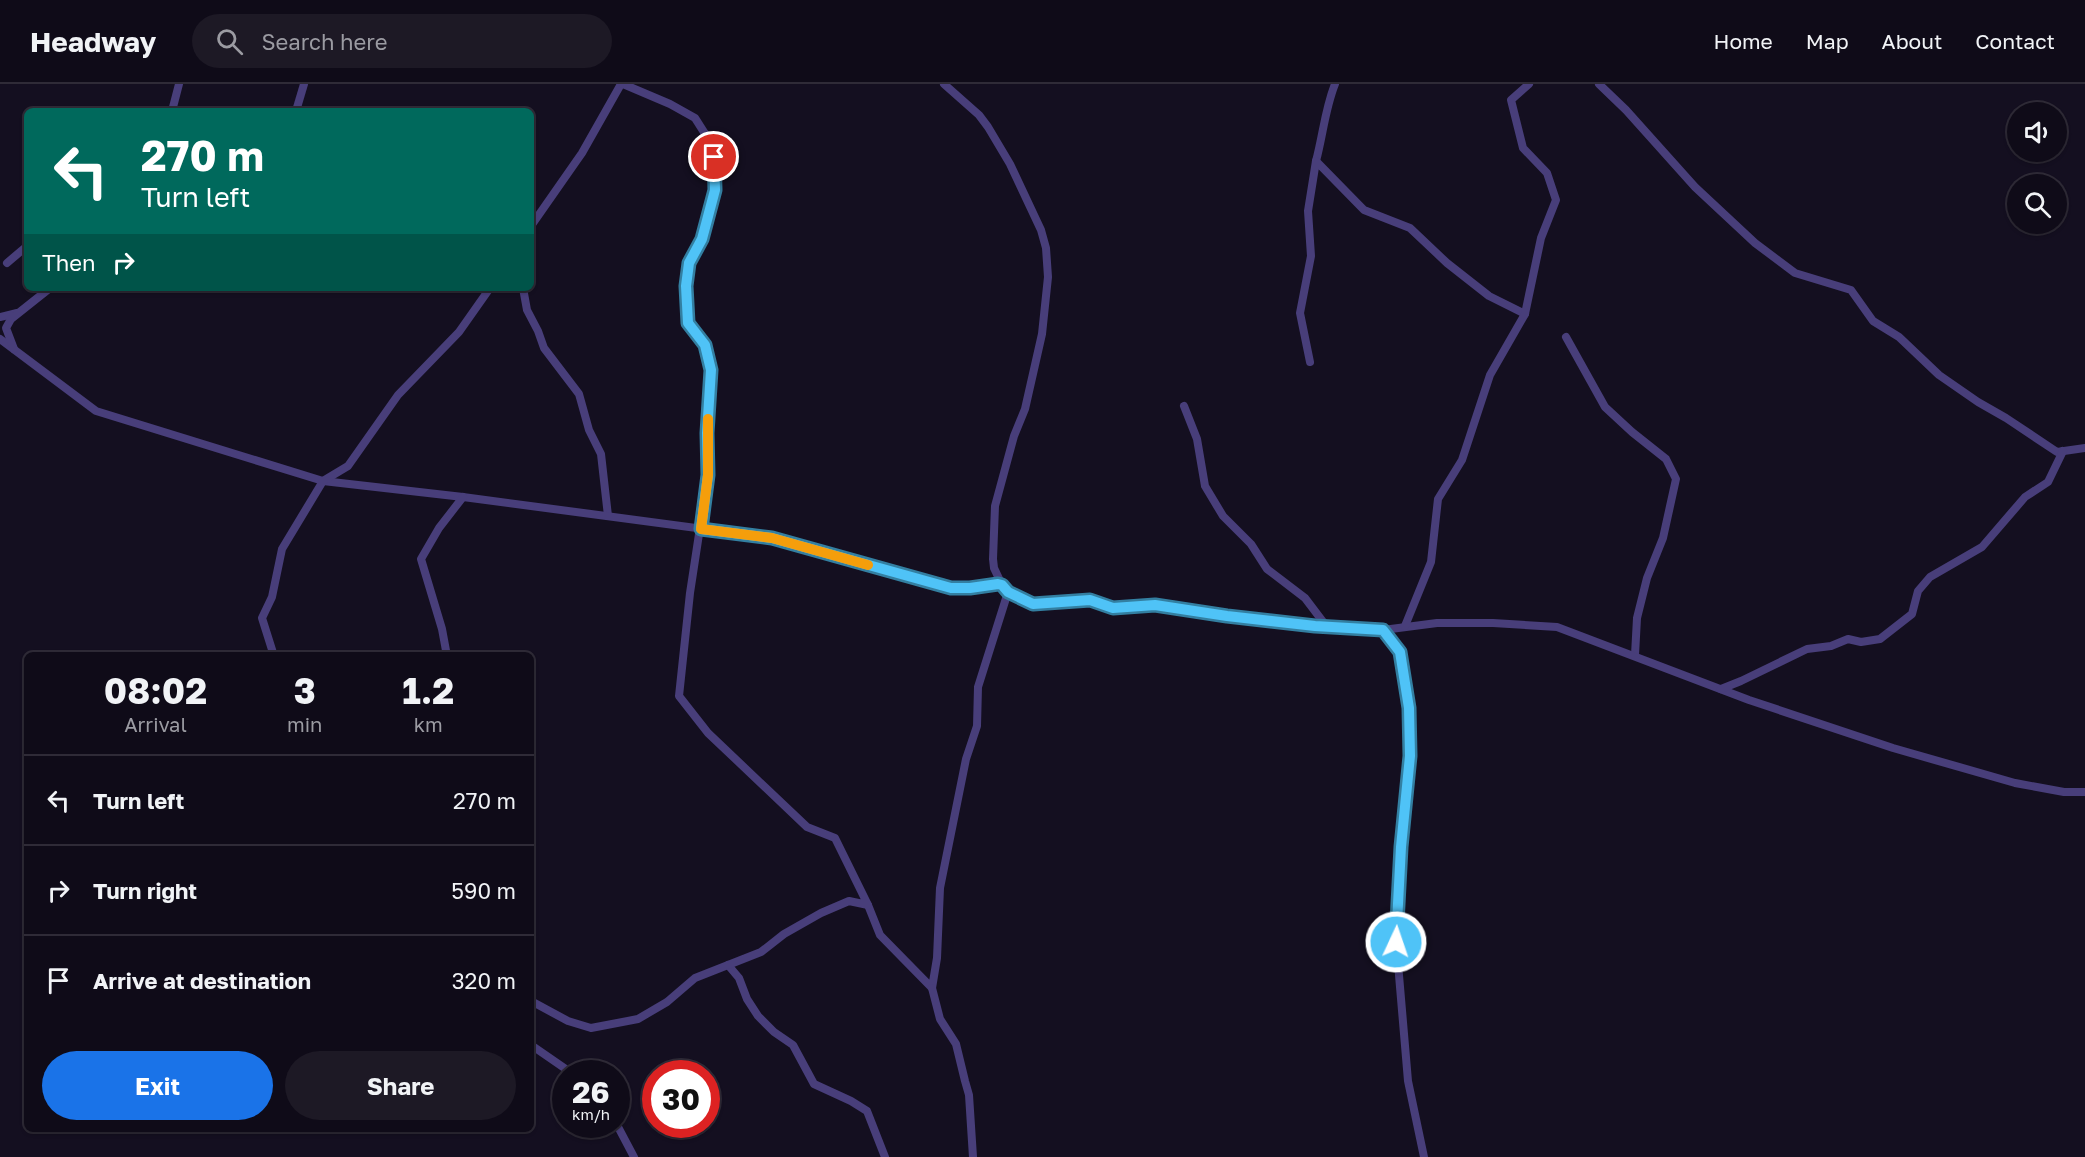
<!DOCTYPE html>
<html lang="en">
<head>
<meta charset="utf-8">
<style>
  :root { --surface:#0f0b18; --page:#1d1925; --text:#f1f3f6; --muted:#9b9ba2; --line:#2f2b37; --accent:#1a73e8 }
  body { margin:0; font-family:"Golos Text",sans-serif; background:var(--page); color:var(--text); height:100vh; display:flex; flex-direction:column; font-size:22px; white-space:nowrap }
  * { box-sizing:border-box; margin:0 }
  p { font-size:20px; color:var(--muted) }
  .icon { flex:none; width:33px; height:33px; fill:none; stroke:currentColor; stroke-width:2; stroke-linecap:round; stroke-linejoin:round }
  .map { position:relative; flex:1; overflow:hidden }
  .drawer { position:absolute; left:24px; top:568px; width:510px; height:480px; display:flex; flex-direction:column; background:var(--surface); border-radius:9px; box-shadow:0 2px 4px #0004,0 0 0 2px var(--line) }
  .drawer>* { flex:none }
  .top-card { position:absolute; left:24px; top:24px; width:510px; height:183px; border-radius:9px; box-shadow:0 2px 4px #0004,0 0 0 2px var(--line); background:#00695c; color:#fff; overflow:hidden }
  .tools { position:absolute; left:2007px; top:18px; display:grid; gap:12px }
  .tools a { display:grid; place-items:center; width:60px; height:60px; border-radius:50%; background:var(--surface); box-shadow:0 2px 4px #0004,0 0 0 2px var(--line); font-size:30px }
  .speed { position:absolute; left:552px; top:976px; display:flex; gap:12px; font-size:30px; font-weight:700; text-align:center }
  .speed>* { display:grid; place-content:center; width:78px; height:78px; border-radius:50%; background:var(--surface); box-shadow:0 2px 4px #0004,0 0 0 2px var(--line); line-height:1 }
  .speed small { font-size:15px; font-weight:400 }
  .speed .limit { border:9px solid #d22; background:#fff; color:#111 }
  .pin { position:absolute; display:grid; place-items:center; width:51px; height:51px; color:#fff; margin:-26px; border:3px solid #fff; border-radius:50%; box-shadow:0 2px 6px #0007 }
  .me { position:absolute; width:66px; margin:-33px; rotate:3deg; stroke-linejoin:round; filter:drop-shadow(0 0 4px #0008) }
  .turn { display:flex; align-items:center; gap:21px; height:126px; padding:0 18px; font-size:27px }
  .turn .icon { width:78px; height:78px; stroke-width:2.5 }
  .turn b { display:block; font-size:42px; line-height:51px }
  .then { display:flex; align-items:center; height:57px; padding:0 18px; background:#0003; gap:12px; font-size:22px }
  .eta { display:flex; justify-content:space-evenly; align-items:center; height:102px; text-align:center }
  .eta b { font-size:36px; font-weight:700; line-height:42px }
  .cta { display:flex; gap:12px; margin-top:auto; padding:12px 18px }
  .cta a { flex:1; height:69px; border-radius:36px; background:var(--accent); color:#fff; font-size:24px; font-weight:700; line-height:69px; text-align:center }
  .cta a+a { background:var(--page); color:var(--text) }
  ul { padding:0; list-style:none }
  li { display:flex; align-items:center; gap:18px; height:90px; padding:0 18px; border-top:2px solid var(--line) }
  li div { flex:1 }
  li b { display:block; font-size:22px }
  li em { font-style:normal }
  header { display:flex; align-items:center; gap:36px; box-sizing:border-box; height:84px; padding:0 30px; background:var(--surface); border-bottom:2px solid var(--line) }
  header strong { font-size:28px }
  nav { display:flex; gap:33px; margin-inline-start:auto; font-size:21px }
  .search { width:420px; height:54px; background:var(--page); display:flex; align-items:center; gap:15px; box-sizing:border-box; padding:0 21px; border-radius:33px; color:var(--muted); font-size:22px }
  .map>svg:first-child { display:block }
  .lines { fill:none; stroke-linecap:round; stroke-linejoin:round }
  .minor { stroke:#483e7a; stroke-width:8 }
  .route-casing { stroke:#337fa1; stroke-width:15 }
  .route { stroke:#4fc3f7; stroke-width:10 }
  .slow { stroke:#f59e0b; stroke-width:10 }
</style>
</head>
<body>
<header>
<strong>Headway</strong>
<div class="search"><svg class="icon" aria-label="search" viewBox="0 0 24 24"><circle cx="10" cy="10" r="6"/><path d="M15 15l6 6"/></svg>Search here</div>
<nav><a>Home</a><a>Map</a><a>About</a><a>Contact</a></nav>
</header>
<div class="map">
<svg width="2085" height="1073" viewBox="0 0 2085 1073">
  <rect width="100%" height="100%" fill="#140f20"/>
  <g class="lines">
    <!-- minor -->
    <g class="minor">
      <path d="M 944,0 L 979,31 L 988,43 L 1010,80 L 1041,146 L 1046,164 L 1048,193 L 1042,250 L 1025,325 L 1014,352 L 995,422 L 993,475 L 994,484 L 1002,501"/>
      <path d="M 1599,0 L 1626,26 L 1695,103 L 1755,159 L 1795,189 L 1851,206 L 1873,237 L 1899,253 L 1939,291 L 1978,318 L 2006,334 L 2057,368 L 2085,364"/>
      <path d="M 172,27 L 179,0"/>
      <path d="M 296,27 L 304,0"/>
      <path d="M 1316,77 C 1323,51 1325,25 1335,0"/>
      <path d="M 531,142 L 582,69 L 621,0"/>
      <path d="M 7,179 L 27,162"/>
      <path d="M 523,204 L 527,226 L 538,247 L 544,264 L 579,310 L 589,346 L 601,370 L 608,432"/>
      <path d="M 0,233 L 17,229"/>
      <path d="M 1566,253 L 1605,323 L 1632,348 L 1666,375 L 1676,395 L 1663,454 L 1647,494 L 1637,534 L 1635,571"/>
      <path d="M 0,255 L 96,327 L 323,397 L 463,413 L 772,454 L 951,504 L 970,504 L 998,500 L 1002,501 L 1008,508 L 1033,520 L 1086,516 L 1113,524 L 1155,521 L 1227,532 L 1315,542 L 1383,546 L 1437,539 L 1493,539 L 1557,543 L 1749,616 L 1893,664 L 2015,699 L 2064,708 L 2085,708"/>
      <path d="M 14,265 L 6,244 L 11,235 L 50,204"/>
      <path d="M 1310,278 L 1300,229 L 1311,172 L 1308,127 L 1316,77 L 1364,126 L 1410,144 L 1447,179 L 1489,212 L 1525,230"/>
      <path d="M 1184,322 L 1197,355 L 1205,402 L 1223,432 L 1251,460 L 1267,485 L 1305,514 L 1327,543"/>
      <path d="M 1405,542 L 1431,478 L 1438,415 L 1462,376 L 1490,291 L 1525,230 L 1541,154 L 1556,116 L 1547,89 L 1523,64 L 1511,16 L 1529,0"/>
      <path d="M 1383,546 L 1400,568 L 1409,624 L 1410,672 L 1401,763 L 1400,806 L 1395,844 L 1408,997 L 1424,1073"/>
      <path d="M 274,572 L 262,534 L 272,513 L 282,465 L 323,397 L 348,382 L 398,311 L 459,248 L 490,204"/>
      <path d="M 447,572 L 442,545 L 421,475 L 439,444 L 463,413"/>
      <path d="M 1721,605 L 1741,597 L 1807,565 L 1831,562 L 1848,555 L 1861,558 L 1880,555 L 1912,530 L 1918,507 L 1930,493 L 1982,463 L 2025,413 L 2048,398 L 2063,367"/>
      <path d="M 868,821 L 880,851 L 932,904 L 937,874 L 940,804 L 966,675 L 977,642 L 978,603 L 1008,508"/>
      <path d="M 728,881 L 739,894 L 747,915 L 758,932 L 774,948 L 793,961 L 814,1000 L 851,1017 L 867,1027 L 885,1073"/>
      <path d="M 932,904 L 940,935 L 956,960 L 965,997 L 969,1011 L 973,1073"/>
      <path d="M 531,917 L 568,937 L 591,944 L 638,935 L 667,918 L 695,894 L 761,868 L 784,850 L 821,829 L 849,817 L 868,821 L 835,754 L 807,743 L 708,649 L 679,612 L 690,509 L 708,391 L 707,349 L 711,286 L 705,261 L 689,239 L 686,202 L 689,179 L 702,155 L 707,141 L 715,106 L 716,91 L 714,73 L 709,56 L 695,34 L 670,20 L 623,0"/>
      <path d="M 531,961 L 573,990"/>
      <path d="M 616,1039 L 634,1073"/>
    </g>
  </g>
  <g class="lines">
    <defs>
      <path id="route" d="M 714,73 L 715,106 L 702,155 L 689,179 L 686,202 L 688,239 L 705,261 L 711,286 L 707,349 L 708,391 L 701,445 L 772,454 L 951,504 L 970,504 L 998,500 L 1002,501 L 1008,508 L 1033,520 L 1090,516 L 1113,524 L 1155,521 L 1227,532 L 1315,542 L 1383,546 L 1400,568 L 1409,624 L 1410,672 L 1401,763 L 1396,858"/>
    </defs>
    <!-- route casing -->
    <use href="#route" class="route-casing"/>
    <!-- route -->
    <use href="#route" class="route"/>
    <!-- slow -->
    <path class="slow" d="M 708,335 L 708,391 L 701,445 L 772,454 L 868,481"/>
  </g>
</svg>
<div class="tools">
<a><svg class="icon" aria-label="sound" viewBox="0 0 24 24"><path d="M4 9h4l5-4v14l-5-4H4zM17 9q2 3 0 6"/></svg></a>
<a><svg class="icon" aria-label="search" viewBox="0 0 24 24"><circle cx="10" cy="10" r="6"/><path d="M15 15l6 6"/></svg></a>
</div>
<div class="speed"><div>26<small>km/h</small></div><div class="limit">30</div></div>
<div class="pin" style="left:714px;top:73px;background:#d93025"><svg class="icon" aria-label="arrive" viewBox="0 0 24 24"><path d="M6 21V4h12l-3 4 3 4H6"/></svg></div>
<svg class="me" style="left:1396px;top:858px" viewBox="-20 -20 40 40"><circle r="17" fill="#4fc3f7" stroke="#fff" stroke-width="3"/><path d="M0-11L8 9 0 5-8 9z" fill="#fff"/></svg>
<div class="top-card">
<div class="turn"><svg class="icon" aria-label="left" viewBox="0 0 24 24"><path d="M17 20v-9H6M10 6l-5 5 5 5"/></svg><div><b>270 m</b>Turn left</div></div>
<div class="then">Then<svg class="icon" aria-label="right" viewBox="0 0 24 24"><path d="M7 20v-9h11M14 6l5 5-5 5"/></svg></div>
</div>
<section class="drawer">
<div class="eta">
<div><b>08:02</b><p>Arrival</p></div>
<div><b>3</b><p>min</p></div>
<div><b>1.2</b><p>km</p></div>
</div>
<ul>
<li><svg class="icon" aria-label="left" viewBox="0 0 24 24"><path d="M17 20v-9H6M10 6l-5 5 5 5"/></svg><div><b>Turn left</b></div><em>270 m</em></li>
<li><svg class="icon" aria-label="right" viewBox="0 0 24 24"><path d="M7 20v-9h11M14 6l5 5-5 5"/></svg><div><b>Turn right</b></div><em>590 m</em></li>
<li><svg class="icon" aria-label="arrive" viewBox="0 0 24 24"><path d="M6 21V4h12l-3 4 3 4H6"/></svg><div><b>Arrive at destination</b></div><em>320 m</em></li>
</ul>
<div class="cta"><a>Exit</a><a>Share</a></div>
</section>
</div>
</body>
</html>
